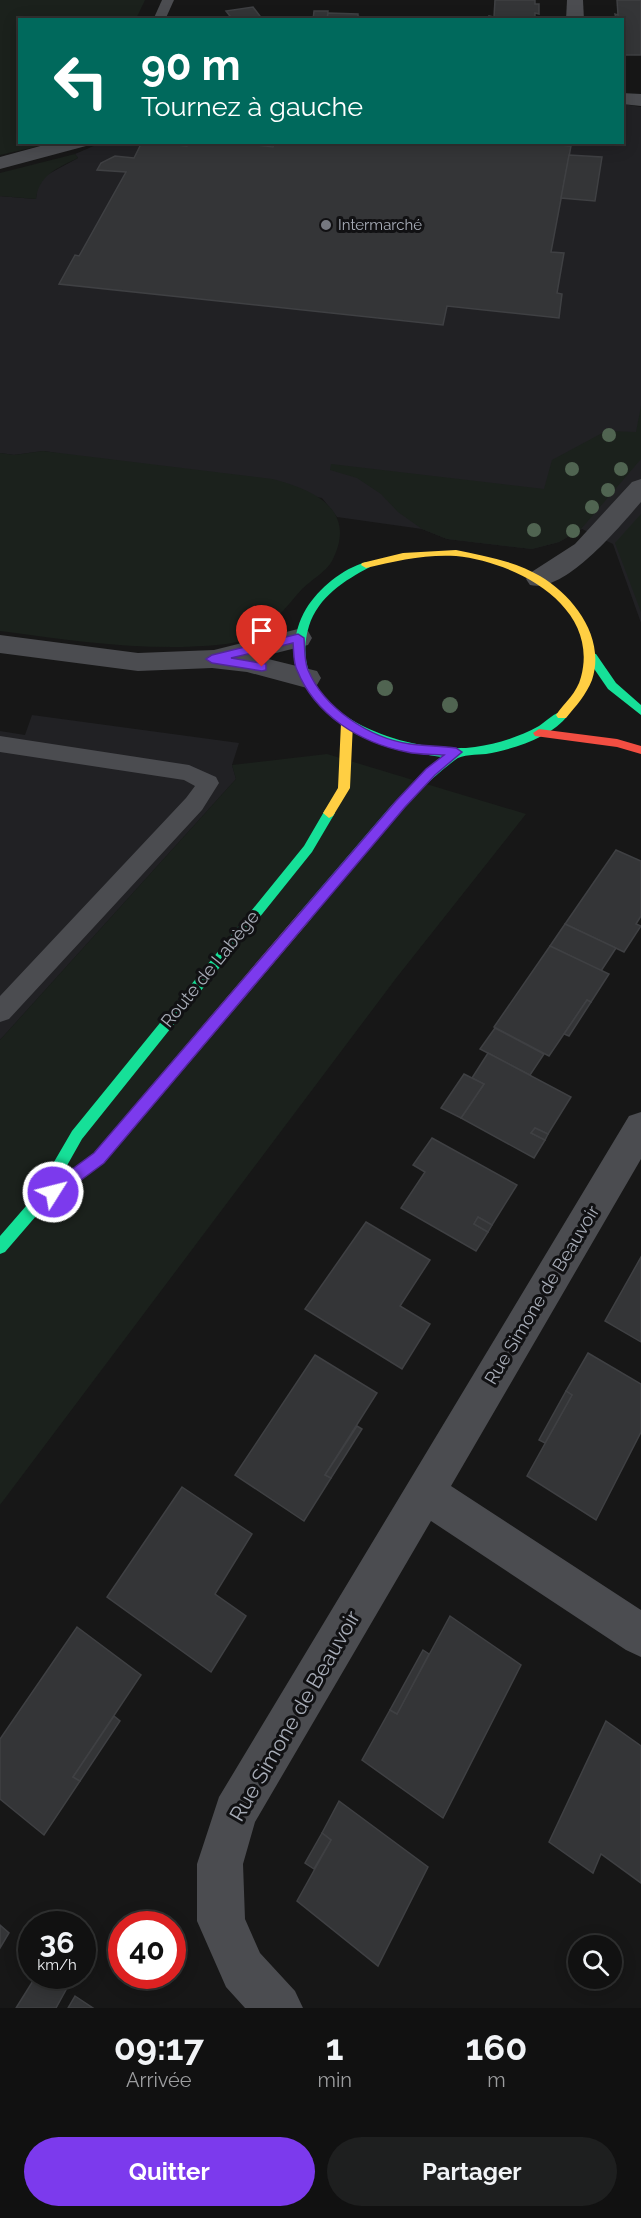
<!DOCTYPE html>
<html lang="fr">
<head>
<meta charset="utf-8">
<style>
  :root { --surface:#111; --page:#1e1f1f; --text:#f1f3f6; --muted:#9c9d9f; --line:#303131; --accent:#7c3aed }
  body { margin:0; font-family:Raleway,sans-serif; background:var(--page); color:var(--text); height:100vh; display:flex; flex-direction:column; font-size:22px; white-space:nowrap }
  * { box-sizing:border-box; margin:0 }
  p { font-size:20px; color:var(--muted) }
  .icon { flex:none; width:33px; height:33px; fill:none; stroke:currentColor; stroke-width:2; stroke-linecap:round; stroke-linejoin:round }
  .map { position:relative; height:2008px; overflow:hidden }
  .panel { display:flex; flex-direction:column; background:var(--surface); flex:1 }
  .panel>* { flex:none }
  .guide { position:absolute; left:18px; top:18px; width:606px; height:126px; border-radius:0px; box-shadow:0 3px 15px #0003,0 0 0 2px var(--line); background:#00695c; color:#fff; overflow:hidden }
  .tools { position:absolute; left:568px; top:1935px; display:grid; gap:12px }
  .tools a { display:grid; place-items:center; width:54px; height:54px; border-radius:50%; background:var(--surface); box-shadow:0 3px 15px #0003,0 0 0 2px var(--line); font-size:30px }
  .speed { position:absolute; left:18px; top:1911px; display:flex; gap:12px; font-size:30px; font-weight:700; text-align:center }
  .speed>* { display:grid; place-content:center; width:78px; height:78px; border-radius:50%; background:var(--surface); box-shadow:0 3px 15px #0003,0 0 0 2px var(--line); line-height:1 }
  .speed small { font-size:15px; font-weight:400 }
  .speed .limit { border:9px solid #d22; background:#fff; color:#111 }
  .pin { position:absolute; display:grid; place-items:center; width:51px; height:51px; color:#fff; margin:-62px -26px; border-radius:50% 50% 50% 0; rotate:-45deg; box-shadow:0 0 6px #0007 }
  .pin .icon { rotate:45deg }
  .me { position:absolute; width:66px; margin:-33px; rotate:54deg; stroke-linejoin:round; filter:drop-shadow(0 0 4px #0008) }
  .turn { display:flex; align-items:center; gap:21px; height:126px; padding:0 24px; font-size:27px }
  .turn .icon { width:78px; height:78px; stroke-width:2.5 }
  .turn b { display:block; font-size:42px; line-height:51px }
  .eta { display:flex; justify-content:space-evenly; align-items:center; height:102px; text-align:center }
  .eta b { font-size:36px; font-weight:700; line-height:42px }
  .button { display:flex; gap:12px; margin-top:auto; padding:12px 24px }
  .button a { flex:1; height:69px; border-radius:36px; background:var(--accent); color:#fff; font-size:24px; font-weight:700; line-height:69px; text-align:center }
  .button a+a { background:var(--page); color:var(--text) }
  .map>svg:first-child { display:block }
  .built { fill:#212124 }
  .green { fill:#1b211c }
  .building { fill:#343537; stroke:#3f4043; stroke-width:1.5 }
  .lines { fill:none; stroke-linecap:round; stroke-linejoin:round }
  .lane { fill:#4b4c50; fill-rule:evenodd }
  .street { fill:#4b4c50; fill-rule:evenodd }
  .fast { fill:#16e098; fill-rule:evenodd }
  .slow { fill:#ffcf43; fill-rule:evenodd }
  .jam { fill:#f24e42; fill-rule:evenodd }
  .tree { fill:#506451 }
  .route { fill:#7c3aed; stroke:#51269a; stroke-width:1.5 }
  .poi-dot { fill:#757880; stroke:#111113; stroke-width:2 }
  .labels { text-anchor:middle; stroke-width:6; stroke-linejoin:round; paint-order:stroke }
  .far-poi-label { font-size:15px; fill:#a8adb8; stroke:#111113; text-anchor:start }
  .street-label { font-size:18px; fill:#a8adb8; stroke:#111113 }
  .near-street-label { font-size:21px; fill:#a8adb8; stroke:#111113 }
</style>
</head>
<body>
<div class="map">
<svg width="641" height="2008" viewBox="0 0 641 2008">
  <rect width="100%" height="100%" fill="#171717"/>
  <!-- built -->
  <g class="built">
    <path d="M 623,104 L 641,107 L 641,623 L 613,544 L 582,529 L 559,542 L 532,549 L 447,539 L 422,529 L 337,517 L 322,498 L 44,451 L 14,455 L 0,453 L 0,196 L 36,199 L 37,188 L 43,177 L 78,158 L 75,154 L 103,142 L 622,142 Z"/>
    <path d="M 32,715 L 239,743 L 232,765 L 236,779 L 0,1040 L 0,731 L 25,735 Z"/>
  </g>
  <!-- green -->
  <g class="green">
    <path d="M 0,0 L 145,0 L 136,19 L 20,20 L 20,142 L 52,143 L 0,155 Z"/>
    <path d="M 75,154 L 78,158 C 58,168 39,174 36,199 L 0,196 L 0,173 Z"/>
    <path d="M 641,406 L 641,459 L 581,529 L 559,542 L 532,549 L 447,539 L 422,529 L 398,512 L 381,494 L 357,478 L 330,470 L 331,464 L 544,489 L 552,460 L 606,431 L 636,432 Z"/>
    <path d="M 43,451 L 272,479 C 312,489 359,509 332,561 C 326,572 311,580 302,589 C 284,609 268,633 240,641 C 222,646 201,646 182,647 C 121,648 60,639 0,631 L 0,453 L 14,455 Z"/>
    <path d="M 641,514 L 641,612 L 615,543 Z"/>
    <path d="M 327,754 L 526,814 L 397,977 L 0,1505 L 0,1040 L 236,779 L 232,765 Z"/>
  </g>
  <!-- building -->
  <g class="building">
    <path d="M 495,0 L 535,0 L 535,4 L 539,4 L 539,14 L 535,13 L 535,18 L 539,20 L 489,20 L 489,16 L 494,17 Z"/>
    <path d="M 617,0 L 641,0 L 641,55 L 622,55 L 622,20 L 612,20 L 616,19 L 615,14 L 618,15 Z"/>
    <path d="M 253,7 L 263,20 L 233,20 L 226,11 Z"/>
    <path d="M 314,11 L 328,11 L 327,20 L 313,20 Z"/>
    <path d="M 328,13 L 358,14 L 358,16 L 365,20 L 327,20 Z"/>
    <path d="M 142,142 L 187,146 L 189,142 L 229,142 L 273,147 L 275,142 L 527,142 L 571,146 L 551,252 L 564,253 L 557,293 L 562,294 L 559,318 L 447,306 L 443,325 L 59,284 L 75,255 L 79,256 L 126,172 L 97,170 L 101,163 L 115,156 L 134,158 Z"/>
    <path d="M 569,155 L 602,157 L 595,201 L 561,198 Z"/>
    <path d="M 616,850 L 641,861 L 641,916 L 636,924 L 641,926 L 624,952 L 565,924 Z"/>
    <path d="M 565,924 L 616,948 L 601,971 L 550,946 Z"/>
    <path d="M 550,946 L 609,974 L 591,1002 L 587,1000 L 549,1056 L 494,1027 Z"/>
    <path d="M 587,1000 L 591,1002 L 569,1036 L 564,1034 Z"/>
    <path d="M 495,1028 L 544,1054 L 530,1075 L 480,1049 Z"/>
    <path d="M 488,1053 L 571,1097 L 548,1134 L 535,1128 L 531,1133 L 545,1140 L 534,1158 L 461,1118 L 484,1084 L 472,1078 Z"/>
    <path d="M 464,1074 L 484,1084 L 461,1118 L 441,1108 Z"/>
    <path d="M 535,1128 L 548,1134 L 545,1140 L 531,1133 Z"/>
    <path d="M 432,1138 L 517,1185 L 492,1225 L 478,1217 L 474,1224 L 488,1232 L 476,1251 L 401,1208 L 425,1172 L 413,1165 Z"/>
    <path d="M 478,1217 L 492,1225 L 488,1232 L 474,1224 Z"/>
    <path d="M 366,1222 L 430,1260 L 400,1306 L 430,1324 L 402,1369 L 305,1309 Z"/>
    <path d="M 641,1257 L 641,1342 L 605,1321 Z"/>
    <path d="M 588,1353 L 641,1384 L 641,1432 L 596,1520 L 527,1476 L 572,1395 L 566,1391 Z"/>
    <path d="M 315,1355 L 377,1393 L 325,1475 L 331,1478 L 304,1521 L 235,1475 Z"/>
    <path d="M 566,1391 L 572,1395 L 545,1443 L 539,1440 Z"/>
    <path d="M 357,1426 L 362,1429 L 331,1478 L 325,1475 Z"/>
    <path d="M 182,1487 L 252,1534 L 215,1594 L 246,1616 L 211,1672 L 107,1597 Z"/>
    <path d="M 450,1616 L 521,1665 L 443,1818 L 362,1760 L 390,1710 L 397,1714 Z"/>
    <path d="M 77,1627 L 141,1675 L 73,1777 L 80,1781 L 44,1835 L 0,1799 L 0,1739 Z"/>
    <path d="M 423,1650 L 429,1654 L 397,1714 L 390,1710 Z"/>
    <path d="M 114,1716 L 120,1721 L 80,1781 L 73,1777 Z"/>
    <path d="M 606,1721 L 641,1746 L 641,1883 L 601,1854 L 593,1873 L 549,1842 Z"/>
    <path d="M 339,1801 L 428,1867 L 378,1966 L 297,1901 L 331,1840 L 322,1833 Z"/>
    <path d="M 322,1833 L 331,1840 L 314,1869 L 305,1863 Z"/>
    <path d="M 0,1925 L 9,1933 L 0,1948 Z"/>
    <path d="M 36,1976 L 53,1976 L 67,1988 L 56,2008 L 16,2008 Z"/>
    <path d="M 75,1996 L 93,2008 L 68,2008 Z"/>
  </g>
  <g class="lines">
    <!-- lane -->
    <g class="lane">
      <path d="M 162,0 L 174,0 L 165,20 L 153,20 Z"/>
      <path d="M 0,736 L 189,765 L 216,777 L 219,783 L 202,810 L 9,1019 L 0,1022 L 0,996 L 186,798 L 195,786 L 184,780 L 0,752 Z"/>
    </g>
    <!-- street -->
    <g class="street">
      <path d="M 567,0 L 583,0 L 584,20 L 566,20 Z"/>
      <path d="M 622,93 L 641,94 L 641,106 L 622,104 Z"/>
      <path d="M 55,142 L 88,142 L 86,146 L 0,169 L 0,157 Z"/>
      <path d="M 641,479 L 641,502 C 620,526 565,594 530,585 L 526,579 L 530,573 L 575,544 L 632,482 Z"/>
      <path d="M 298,629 L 308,631 L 312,638 L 308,645 L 260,657 L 317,671 L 321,678 L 317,685 L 307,688 L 247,672 L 212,668 L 138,671 L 0,653 L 0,635 L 138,653 L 214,650 Z"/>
      <path d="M 641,1112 L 641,1159 L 451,1486 L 641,1610 L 641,1657 L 626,1650 L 431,1521 L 255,1822 L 243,1864 L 245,1919 L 260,1953 L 295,1991 L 303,2008 L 245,2008 L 226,1987 L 197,1921 L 197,1864 L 219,1797 L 629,1116 Z"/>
    </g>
    <!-- fast -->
    <g class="fast">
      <path d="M 366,562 L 370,563 L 370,567 C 345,580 318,597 309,626 C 282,714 409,756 475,747 C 497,744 519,737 539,726 C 547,721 556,710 566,712 L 568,715 C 551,738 513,749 486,754 C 477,755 462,754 455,760 C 398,803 355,865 310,920 L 305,921 L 299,916 L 300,912 L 391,806 L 442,757 C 386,750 313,727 297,665 C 292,646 296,626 306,609 C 319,588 342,569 366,562 Z"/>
      <path d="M 592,653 L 596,654 L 616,683 L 641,705 L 641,715 L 608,689 L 586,657 Z"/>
      <path d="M 329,808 L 335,813 L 312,852 L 82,1139 L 43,1208 L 5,1252 L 0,1254 L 0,1236 L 33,1198 L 72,1131 L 304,846 L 325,810 Z"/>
    </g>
    <!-- slow -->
    <g class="slow">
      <path d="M 456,550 C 484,556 515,561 540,576 C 574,596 606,638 592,680 C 586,695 576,706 566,718 L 558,718 L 556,715 C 565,702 577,693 581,677 C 600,606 516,562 456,556 C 426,554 395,561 366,568 L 361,565 L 362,563 L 403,553 Z"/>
      <path d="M 347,719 L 353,723 L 350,788 L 333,816 L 329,818 L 323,813 L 338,788 L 341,723 Z"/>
      <path d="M 305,911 L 311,916 L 310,920 L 104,1163 L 54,1200 L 49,1202 L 44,1200 L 42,1195 L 44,1190 L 94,1153 L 300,912 Z"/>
    </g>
    <!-- jam -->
    <path class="jam" d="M 539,729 L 617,739 L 641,746 L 641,754 L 617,747 L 535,736 L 533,733 Z"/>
  </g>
  <!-- trees -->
  <g class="tree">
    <circle cx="609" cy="435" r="7"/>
    <circle cx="572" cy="469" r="7"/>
    <circle cx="621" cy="469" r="7"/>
    <circle cx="608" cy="490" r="7"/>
    <circle cx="592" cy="507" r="7"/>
    <circle cx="534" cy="530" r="7"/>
    <circle cx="573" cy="531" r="7"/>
    <circle cx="385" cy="688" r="8"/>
    <circle cx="450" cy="705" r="8"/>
  </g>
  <!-- route -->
  <path class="route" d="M 298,634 L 304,638 C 305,648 304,661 308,670 C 324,708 369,738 410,744 C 425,746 441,746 456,748 L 462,752 L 435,775 L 405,807 L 104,1163 L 58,1197 L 53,1199 L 48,1197 L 46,1192 L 48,1187 L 94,1153 L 396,801 L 426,769 L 444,755 C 432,754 419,755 407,752 C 360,743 315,715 297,670 C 293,662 294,651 293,643 L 231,658 L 266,664 L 266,670 L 262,671 L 212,663 L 206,659 L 212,655 Z"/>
  <!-- markers -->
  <circle class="poi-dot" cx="326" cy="225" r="6"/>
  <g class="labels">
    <!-- far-poi labels -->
    <g class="far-poi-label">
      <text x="338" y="230">Intermarché</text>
    </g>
    <!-- street labels -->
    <g class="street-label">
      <text transform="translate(210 969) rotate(-51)" y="6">Route de Labège</text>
      <text transform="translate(542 1295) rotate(-59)" y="6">Rue Simone de Beauvoir</text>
    </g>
    <!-- near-street labels -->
    <g class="near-street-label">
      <text transform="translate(295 1716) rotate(-60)" y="7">Rue Simone de Beauvoir</text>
    </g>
  </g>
</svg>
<div class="tools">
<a><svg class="icon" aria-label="search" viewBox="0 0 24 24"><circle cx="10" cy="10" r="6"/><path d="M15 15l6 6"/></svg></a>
</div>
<div class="speed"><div>36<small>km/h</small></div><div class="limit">40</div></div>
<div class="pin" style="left:262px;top:667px;background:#d93025"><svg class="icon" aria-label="arrive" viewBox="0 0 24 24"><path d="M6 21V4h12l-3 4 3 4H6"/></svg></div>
<svg class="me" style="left:53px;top:1192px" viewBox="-20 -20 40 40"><circle r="17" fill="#7c3aed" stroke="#fff" stroke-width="3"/><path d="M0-11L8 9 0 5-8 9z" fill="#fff"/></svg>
<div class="guide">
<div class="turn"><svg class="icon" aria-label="left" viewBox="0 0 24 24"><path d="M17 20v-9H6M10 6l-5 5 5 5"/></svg><div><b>90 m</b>Tournez à gauche</div></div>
</div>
</div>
<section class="panel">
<div class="eta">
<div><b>09:17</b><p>Arrivée</p></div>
<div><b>1</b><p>min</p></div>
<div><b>160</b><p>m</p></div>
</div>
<div class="button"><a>Quitter</a><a>Partager</a></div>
</section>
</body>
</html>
